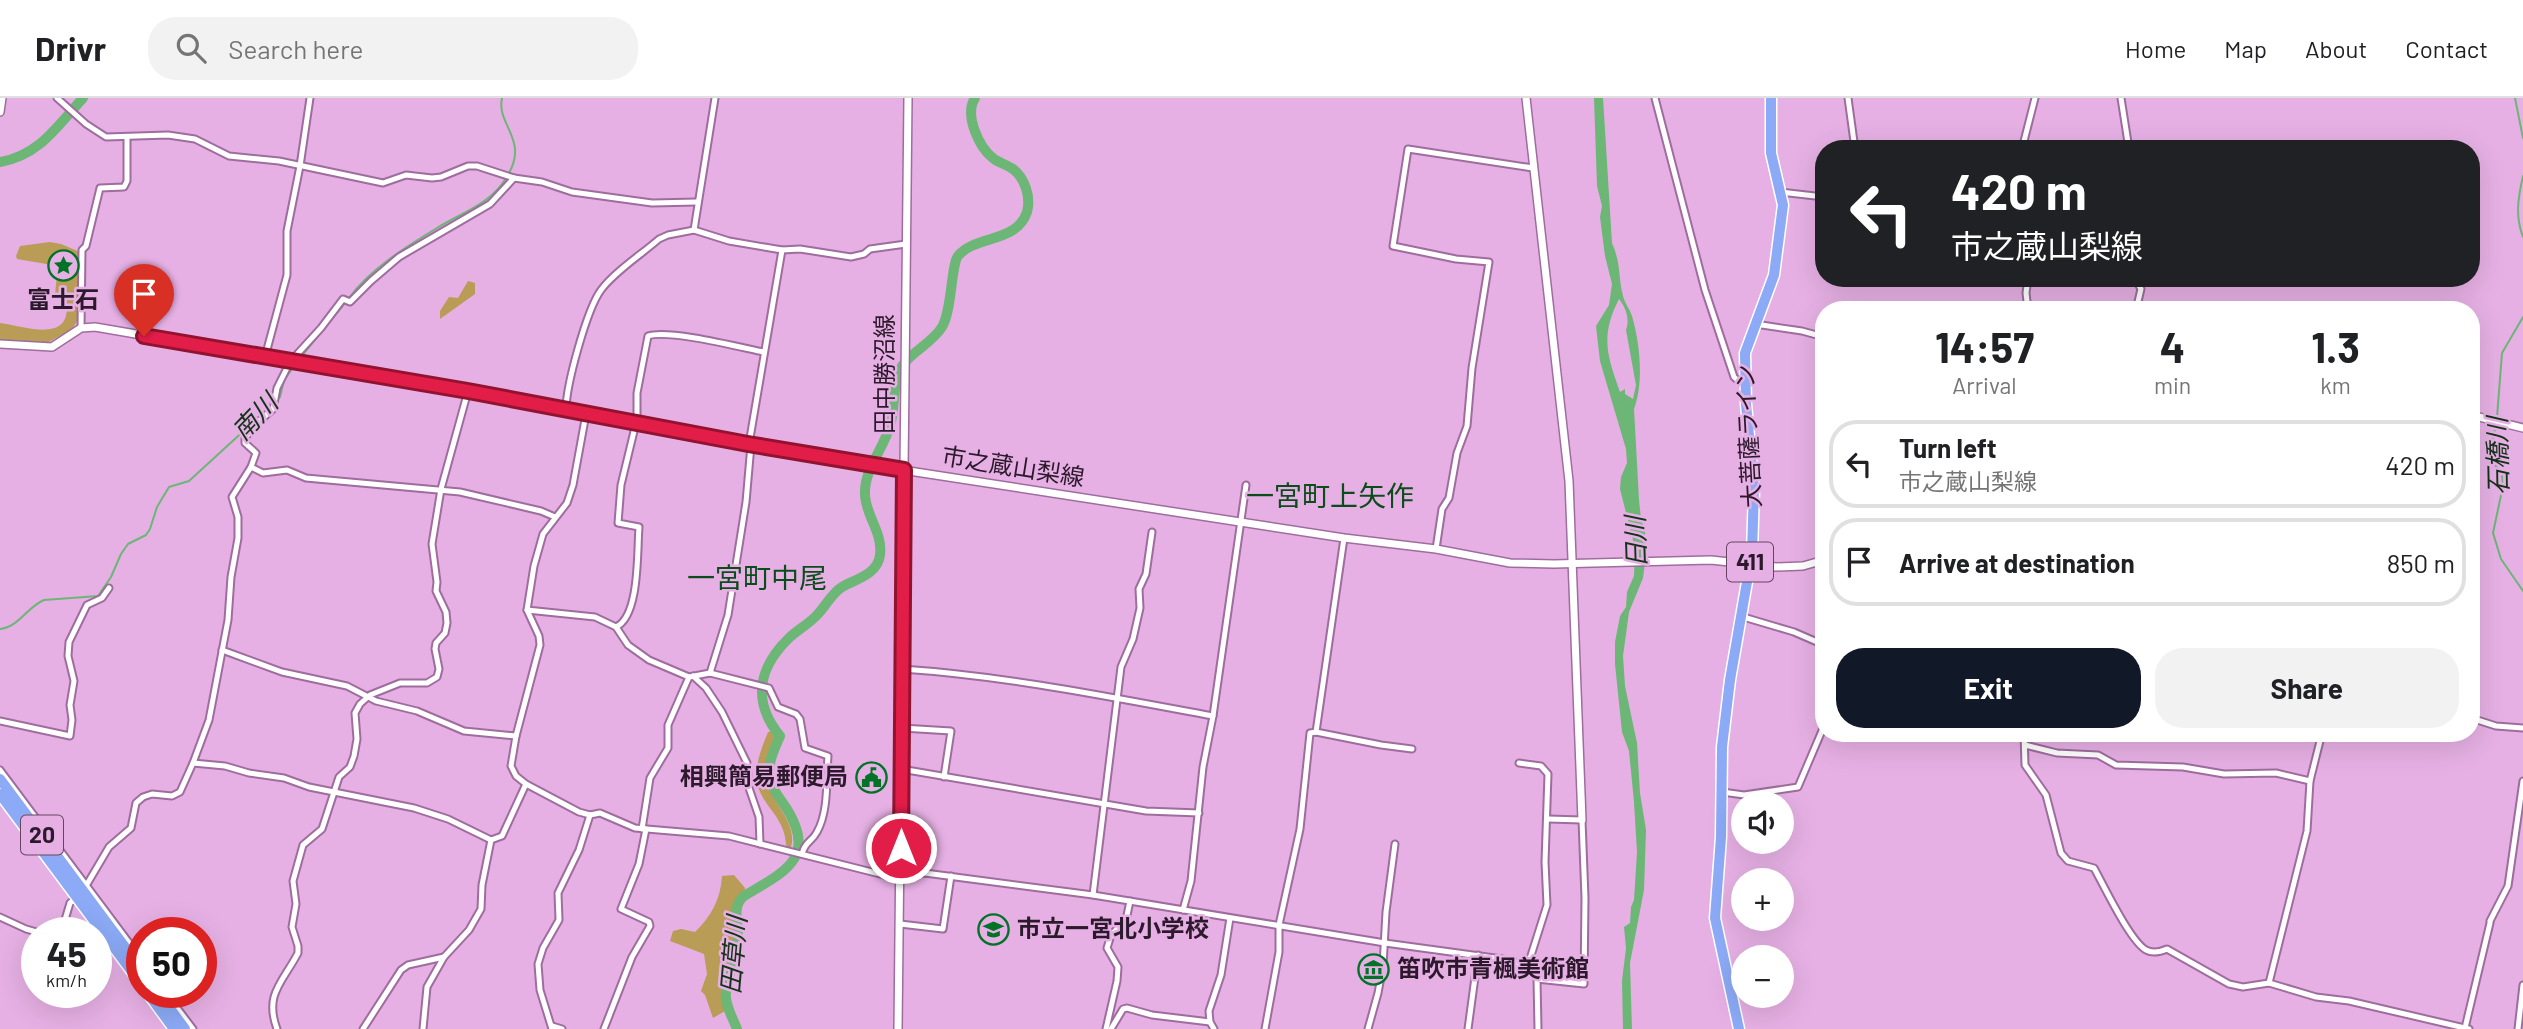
<!DOCTYPE html>
<html lang="en">
<head>
<meta charset="utf-8">
<style>
  :root { --surface:#fff; --page:#f2f2f2; --text:#202124; --muted:#757577; --line:#e0e0e0; --accent:#111827 }
  body { margin:0; font-family:Barlow,"Noto Sans JP",sans-serif; background:var(--page); color:var(--text); height:100vh; display:flex; flex-direction:column; font-size:26px; white-space:nowrap }
  * { box-sizing:border-box; margin:0 }
  p { font-size:23px; color:var(--muted) }
  .icon { flex:none; width:38px; height:38px; fill:none; stroke:currentColor; stroke-width:2; stroke-linecap:round; stroke-linejoin:round }
  .map { position:relative; flex:1; overflow:hidden }
  .side { position:absolute; left:1815px; top:203px; width:665px; height:441px; display:flex; flex-direction:column; background:var(--surface); border-radius:28px; box-shadow:0 7px 28px #0002 }
  .side>* { flex:none }
  .banner { position:absolute; left:1815px; top:42px; width:665px; height:147px; border-radius:28px; box-shadow:0 7px 28px #0002; background:#202124; color:#fff; overflow:hidden }
  .controls { position:absolute; left:1731px; top:693px; display:grid; gap:14px }
  .controls a { display:grid; place-items:center; width:63px; height:63px; border-radius:50%; background:var(--surface); box-shadow:0 7px 28px #0002; font-size:35px }
  .speed { position:absolute; left:21px; top:819px; display:flex; gap:14px; font-size:35px; font-weight:700; text-align:center }
  .speed>* { display:grid; place-content:center; width:91px; height:91px; border-radius:50%; background:var(--surface); box-shadow:0 7px 28px #0002; line-height:1 }
  .speed small { font-size:18px; font-weight:400 }
  .speed .limit { border:10px solid #d22; background:#fff; color:#111 }
  .pin { position:absolute; display:grid; place-items:center; width:60px; height:60px; color:#fff; margin:-72px -30px; border-radius:50% 50% 50% 0; rotate:-45deg; box-shadow:0 0 7px #0007 }
  .pin .icon { rotate:45deg }
  .me { position:absolute; width:77px; margin:-38px; rotate:0deg; stroke-linejoin:round; filter:drop-shadow(0 0 5px #0008) }
  .turn { display:flex; align-items:center; gap:24px; height:147px; padding:0 21px; font-size:32px }
  .turn .icon { width:91px; height:91px; stroke-width:2.5 }
  .turn b { display:block; font-size:49px; line-height:60px }
  .eta { display:flex; justify-content:space-evenly; align-items:center; height:119px; text-align:center }
  .eta b { font-size:42px; font-weight:700; line-height:49px }
  .primary-button { display:flex; gap:14px; margin-top:auto; padding:14px 21px }
  .primary-button a { flex:1; height:80px; border-radius:28px; background:var(--accent); color:#fff; font-size:28px; font-weight:700; line-height:80px; text-align:center }
  .primary-button a+a { background:var(--page); color:var(--text) }
  ul { padding:0; list-style:none }
  li { display:flex; align-items:center; gap:21px; height:88px; margin:0 14px 10px; padding:0 7px; border:4px solid var(--line); border-radius:28px }
  li div { flex:1 }
  li b { display:block; font-size:26px }
  li em { font-style:normal }
  header { display:flex; align-items:center; gap:42px; box-sizing:border-box; height:98px; padding:0 35px; background:var(--surface); border-bottom:2px solid var(--line) }
  header strong { font-size:33px }
  nav { display:flex; gap:38px; margin-inline-start:auto; font-size:24px }
  .search { width:490px; height:63px; background:var(--page); display:flex; align-items:center; gap:18px; box-sizing:border-box; padding:0 24px; border-radius:28px; color:var(--muted); font-size:26px }
  .map>svg:first-child { display:block }
  .green { fill:#b99c55 }
  .water { fill:#6cb676; fill-rule:evenodd }
  .lines { fill:none; stroke-linecap:round; stroke-linejoin:round }
  .stream { stroke:#6cb676; stroke-width:2 }
  .river { stroke:#6cb676; stroke-width:10 }
  .street-casing { stroke:#9e6d9e; stroke-width:9 }
  .secondary-casing { stroke:#9e6d9e; stroke-width:10 }
  .highway-casing { stroke:#fff; stroke-width:13 }
  .street { stroke:#fff; stroke-width:5 }
  .secondary { stroke:#fff; stroke-width:7 }
  .highway { stroke:#8caaf6; stroke-width:10 }
  .route-casing { stroke:#92132f; stroke-width:18 }
  .route { stroke:#e11d48; stroke-width:12 }
  .labels { text-anchor:middle; stroke-width:5; stroke-linejoin:round; paint-order:stroke }
  .shield { fill:#e6b0e4; stroke:#644663; stroke-width:2 }
  .shield-label { font-size:23px; font-weight:bold; fill:#2c192c }
  .poi-label { font-size:24px; font-weight:bold; fill:#2c192c; stroke:#e6b0e4; text-anchor:start }
  .street-label { font-size:24px; fill:#2c192c; stroke:#e6b0e4 }
  .water-label { font-size:26px; font-style:italic; fill:#143318; stroke:#e6b0e4 }
  .quarter-label { font-size:28px; fill:#0b4c1b; stroke:#e6b0e4 }
</style>
</head>
<body>
<header>
<strong>Drivr</strong>
<div class="search"><svg class="icon" aria-label="search" viewBox="0 0 24 24"><circle cx="10" cy="10" r="6"/><path d="M15 15l6 6"/></svg>Search here</div>
<nav><a>Home</a><a>Map</a><a>About</a><a>Contact</a></nav>
</header>
<div class="map">
<svg width="2523" height="931" viewBox="0 0 2523 931">
  <rect width="100%" height="100%" fill="#e6b0e4"/>
  <!-- green -->
  <g class="green">
    <path d="M 50,144 L 61,146 L 80,154 L 79,220 L 72,231 L 47,245 L 0,242 L 0,225 C 28,229 74,247 66,200 L 55,196 L 58,168 L 17,161 L 16,158 L 20,148 Z"/>
    <path d="M 468,183 L 475,185 L 475,196 L 440,221 L 440,213 L 449,199 L 458,200 Z"/>
    <path d="M 772,633 L 775,641 C 770,656 763,673 769,690 C 777,710 799,729 790,752 L 786,747 C 785,719 764,710 758,688 C 753,670 762,649 768,634 Z"/>
    <path d="M 734,777 L 745,790 L 744,797 L 736,801 C 732,820 737,839 734,858 C 730,879 720,891 725,913 L 713,920 L 705,897 L 701,893 L 707,876 L 704,856 L 670,843 L 673,833 L 681,831 L 695,834 C 711,819 721,800 722,778 Z"/>
  </g>
  <!-- water -->
  <path class="water" d="M 1594,0 L 1603,0 L 1612,145 C 1621,165 1618,178 1623,198 C 1625,206 1630,211 1632,218 C 1640,246 1644,284 1634,311 L 1639,402 L 1641,421 L 1645,432 L 1646,457 L 1643,480 L 1629,514 L 1623,558 L 1625,588 L 1637,645 L 1640,695 L 1646,732 L 1644,792 L 1630,865 L 1632,931 L 1623,931 L 1622,883 L 1626,850 L 1624,829 L 1630,825 L 1631,809 L 1634,802 L 1637,754 L 1634,704 L 1629,653 L 1622,634 L 1615,566 L 1615,544 L 1620,518 L 1626,509 L 1627,494 L 1634,478 L 1635,450 L 1620,391 L 1621,379 L 1627,365 L 1626,351 L 1600,263 L 1598,246 L 1596,228 L 1609,207 L 1612,186 L 1605,158 L 1600,119 L 1602,108 L 1597,88 ZM 1619,201 C 1626,210 1630,221 1626,232 L 1636,287 L 1633,301 L 1625,296 L 1625,291 L 1620,294 C 1607,257 1600,238 1619,201 Z"/>
  <g class="lines">
    <!-- stream -->
    <g class="stream">
      <path d="M 502,0 C 496,26 528,41 509,75"/>
      <path d="M 2515,0 L 2523,40"/>
      <path d="M 2523,78 C 2518,100 2515,118 2523,139"/>
      <path d="M 349,200 C 369,172 407,148 437,130 C 461,115 491,106 506,80"/>
      <path d="M 300,260 L 345,205"/>
      <path d="M 277,302 L 280,299 L 284,282 L 295,267"/>
      <path d="M 2497,319 L 2502,255 L 2523,219"/>
      <path d="M 2496,325 L 2492,347 L 2493,364 L 2502,377 L 2503,388 L 2493,435 L 2501,461 L 2523,493"/>
      <path d="M 0,531 C 19,529 27,509 44,502 L 98,498 L 111,479 L 121,456 L 128,446 L 146,437 L 150,431 L 157,409 L 169,389 L 189,383 L 273,306"/>
    </g>
    <!-- river -->
    <g class="river">
      <path d="M 0,64 C 39,58 58,27 83,0"/>
      <path d="M 737,931 C 733,920 724,906 726,894 C 728,876 737,859 738,840 C 739,825 731,809 744,798 C 784,774 819,760 785,708 C 778,698 770,688 769,675 C 769,662 775,650 780,638 C 752,604 758,570 789,540 C 797,532 809,526 817,517 C 826,508 831,496 842,489 C 856,481 878,476 880,457 C 883,434 865,417 865,396 C 864,371 884,351 890,327 C 895,313 893,287 898,275 C 907,255 931,247 942,229 C 952,213 951,167 958,158 C 975,137 1017,145 1027,114 C 1031,99 1025,80 1013,71 C 1007,67 1000,65 994,61 C 979,50 964,17 975,0"/>
    </g>
    <defs>
      <g id="street">
        <path d="M 57,0 L 86,26 L 106,39 L 168,37 L 195,41 L 229,58 L 279,63 L 383,85 L 406,77 L 432,80 L 441,79 L 468,68 L 477,68 L 514,80 L 490,106 L 399,159 L 371,183 L 350,204 L 343,201 L 321,230 L 290,264 L 277,290 L 273,311 L 257,325 L 245,340 L 245,345 L 256,355 L 251,369 L 232,399 L 238,419 L 238,440 L 231,479 L 228,522 L 209,622 L 193,665 L 180,694 L 172,698 L 152,696 L 143,699 L 136,705 L 131,730 L 109,749 L 83,793"/>
        <path d="M 1655,0 L 1705,192 L 1734,279 L 1745,289"/>
        <path d="M 1848,0 L 1855,51"/>
        <path d="M 2121,0 L 2129,51"/>
        <path d="M 2022,51 L 2035,0"/>
        <path d="M 514,80 L 542,84 L 572,94 L 652,105 L 697,104"/>
        <path d="M 1780,94 L 1824,99"/>
        <path d="M 694,132 L 715,0"/>
        <path d="M 2135,180 L 2141,191 L 2136,212"/>
        <path d="M 2028,212 L 2026,195 L 2028,180"/>
        <path d="M 1755,226 L 1802,233 L 1824,239"/>
        <path d="M 81,230 L 82,152 L 86,148 L 100,90 L 124,89 L 127,83 L 127,39"/>
        <path d="M 265,259 L 287,177 L 287,133 L 300,68 L 310,0"/>
        <path d="M 566,312 C 566,287 587,211 601,192 C 614,174 642,156 659,141 L 668,137 L 694,132 L 729,143 L 782,152 L 800,151 L 851,159 L 864,156 L 870,151 L 906,146"/>
        <path d="M 586,316 L 573,387 L 567,405 L 543,436 L 534,468 L 527,512 L 539,538 L 540,547 L 516,638 L 511,668 L 516,678 L 526,686 L 579,714 L 590,717 L 600,715 L 635,730 L 729,738 L 888,778 L 925,775 L 1093,797 L 1385,845 L 1502,861 L 1528,867 L 1535,874 L 1537,881 L 1538,931"/>
        <path d="M 637,325 L 637,295 L 648,238 C 668,231 739,249 763,254"/>
        <path d="M 749,346 L 782,152"/>
        <path d="M 251,369 L 263,375 L 287,372 L 306,380 L 460,394 L 541,413 L 555,419"/>
        <path d="M 1436,451 L 1442,411 L 1449,400 L 1457,355 L 1467,328 L 1472,270 L 1489,164 L 1456,161 L 1393,148 L 1408,51 L 1533,70"/>
        <path d="M 527,512 L 595,519 L 616,529 L 628,547 L 649,562 L 689,579 L 710,575 L 769,590 L 778,609 L 796,616 L 800,621 L 805,650 L 828,658 C 826,681 829,713 817,734 C 812,744 805,743 802,756"/>
        <path d="M 1740,518 L 1794,534 L 1824,547"/>
        <path d="M 616,529 C 640,518 637,453 639,429 L 618,425 L 621,387 L 636,325"/>
        <path d="M 222,552 L 282,574 L 347,588 L 376,603 L 417,613 L 464,633 L 516,638"/>
        <path d="M 902,571 C 1007,578 1110,599 1213,618"/>
        <path d="M 710,575 L 728,517 L 746,404 L 751,347"/>
        <path d="M 693,578 L 706,590 L 722,614 L 747,665 L 749,690 L 759,719 L 760,746"/>
        <path d="M 2471,620 L 2496,628 L 2523,630"/>
        <path d="M 0,623 L 70,638 L 72,622 L 70,607 L 74,583 L 68,558 L 69,544 L 87,507 L 102,500 L 109,490"/>
        <path d="M 902,630 L 951,633 L 944,679"/>
        <path d="M 1316,634 L 1381,647 L 1412,651"/>
        <path d="M 2024,635 L 2025,667 L 2046,697 L 2061,755 L 2068,763 L 2094,770 C 2104,788 2130,843 2146,852 C 2153,856 2160,854 2167,851 L 2229,886 L 2243,889 L 2269,885"/>
        <path d="M 2322,635 L 2310,683 L 2307,733 L 2269,885 L 2316,899 L 2349,903 L 2469,931"/>
        <path d="M 2025,647 L 2057,655 L 2098,657 L 2116,667 L 2183,669 L 2224,676 L 2276,675 L 2310,683"/>
        <path d="M 193,665 L 225,668 L 249,675 L 284,680 L 309,689 L 414,710 L 448,721 L 491,742 L 502,738 L 526,686"/>
        <path d="M 1519,665 L 1541,668 L 1548,676 L 1545,764 L 1547,807 L 1528,867"/>
        <path d="M 901,671 L 1146,713 L 1199,715"/>
        <path d="M 0,672 L 142,862"/>
        <path d="M 1722,694 L 1744,697 L 1798,689 L 1824,628"/>
        <path d="M 642,731 L 650,680 L 668,650 L 668,627 L 689,579"/>
        <path d="M 1093,797 L 1121,569 L 1133,541 L 1140,510 L 1139,491 L 1146,476 L 1152,434"/>
        <path d="M 1183,812 L 1191,783 L 1203,669 L 1213,618 L 1246,387"/>
        <path d="M 0,819 L 26,831 L 40,835"/>
        <path d="M 2490,823 L 2508,788 L 2523,683"/>
        <path d="M 900,826 L 943,831 L 951,778"/>
        <path d="M 61,835 L 70,805 L 76,800"/>
        <path d="M 1537,881 L 1584,886 L 1585,800 L 1582,722 L 1548,721"/>
        <path d="M 165,894 L 193,931"/>
        <path d="M 552,928 L 562,931"/>
        <path d="M 2465,930 L 2490,825"/>
        <path d="M 277,931 C 264,896 283,884 298,855 L 298,848 L 292,829 L 296,806 L 293,783 L 303,747 L 322,731 L 339,679 L 350,669 L 354,658 L 357,641 L 355,615 L 360,606 L 370,597 L 400,585 L 427,585 L 437,579 L 439,571 L 435,551 L 436,545 L 445,535 L 447,525 L 446,514 L 436,493 L 437,484 L 432,446 L 441,391 L 468,293"/>
        <path d="M 363,931 L 401,872 L 408,867 L 444,859"/>
        <path d="M 423,931 L 427,889 L 444,859 L 469,832 L 481,811 L 482,787 L 491,742"/>
        <path d="M 552,931 L 540,892 L 538,866 L 543,850 L 559,822 L 558,795 L 579,752 L 590,717"/>
        <path d="M 604,931 L 632,859 L 650,828 L 649,824 L 621,811 L 639,766 L 646,731"/>
        <path d="M 1106,931 L 1117,883 L 1118,869 L 1107,850 L 1111,837 L 1126,822 L 1130,803"/>
        <path d="M 1111,931 L 1123,911 L 1127,910 L 1152,917 L 1210,924"/>
        <path d="M 1214,931 L 1210,924 L 1209,913 L 1221,877 L 1230,820"/>
        <path d="M 1265,931 L 1279,854 L 1279,827 L 1300,731 L 1310,635 L 1316,634 L 1344,440"/>
        <path d="M 1368,931 L 1378,895 L 1383,868 L 1386,814 L 1395,746"/>
        <path d="M 1468,931 L 1478,857"/>
        <path d="M 2518,931 L 2523,887"/>
      </g>
      <g id="secondary">
        <path d="M 1526,0 L 1569,383 L 1582,722"/>
        <path d="M 0,14 L 2,0"/>
        <path d="M 0,246 L 52,249 L 81,230 L 95,229 L 468,293 L 749,346 L 883,369 L 1344,440 L 1436,451 L 1510,465 L 1554,466 L 1711,462 L 1776,469 L 1803,468 L 1824,462"/>
        <path d="M 2471,317 L 2523,330"/>
        <path d="M 898,931 L 908,0"/>
      </g>
      <g id="highway">
        <path d="M 0,681 L 142,872"/>
        <path d="M 0,696 L 142,887"/>
        <path d="M 147,894 L 174,931"/>
        <path d="M 158,894 L 185,931"/>
        <path d="M 1739,931 L 1715,820 L 1721,739 L 1722,649 L 1730,582 L 1752,455 L 1754,391 L 1746,306 L 1745,255 L 1774,177 L 1783,107 L 1771,55 L 1771,0"/>
      </g>
    </defs>
    <!-- street casing -->
    <use href="#street" class="street-casing"/>
    <!-- secondary casing -->
    <use href="#secondary" class="secondary-casing"/>
    <!-- highway casing -->
    <use href="#highway" class="highway-casing"/>
    <!-- street -->
    <use href="#street" class="street"/>
    <!-- secondary -->
    <use href="#secondary" class="secondary"/>
    <!-- highway -->
    <use href="#highway" class="highway"/>
  </g>
  <g class="lines">
    <defs>
      <path id="route" d="M 144,238 L 468,293 L 748,346 L 904,372 L 901,750"/>
    </defs>
    <!-- route casing -->
    <use href="#route" class="route-casing"/>
    <!-- route -->
    <use href="#route" class="route"/>
  </g>
  <!-- icons -->
  <defs>
    <symbol id="sight-ring" viewBox="-11 -11 22 22"><circle r="9.5" fill="#e6b0e4" stroke="#007327" stroke-width="1.5"/><path d="M0-6L1.8-2.2L6-1.7L2.9 1.2L3.7 5.4L0 3.3L-3.7 5.4L-2.9 1.2L-6-1.7L-1.8-2.2Z" fill="#007327"/></symbol>
    <symbol id="civic-ring" viewBox="-11 -11 22 22"><circle r="9.5" fill="#e6b0e4" stroke="#007327" stroke-width="1.5"/><path d="M-.6-6.5H3V-4.5H.6V-3L4-1V1h2V6H-6V1h2V-1L-.6-3ZM-1.2 2.5V6h2.4V2.5Z" fill="#007327"/></symbol>
    <symbol id="school-ring" viewBox="-11 -11 22 22"><circle r="9.5" fill="#e6b0e4" stroke="#007327" stroke-width="1.5"/><path d="M0-5L7-2L0 1L-7-2ZM-4 1L0 2.5L4 1V4Q0 6-4 4Z" fill="#007327"/></symbol>
    <symbol id="museum-ring" viewBox="-11 -11 22 22"><circle r="9.5" fill="#e6b0e4" stroke="#007327" stroke-width="1.5"/><path d="M0-6L6-3V-2H-6V-3ZM-5-1h2V3h-2ZM-1-1h2V3h-2ZM3-1h2V3H3ZM-6 4H6V6H-6Z" fill="#007327"/></symbol>
  </defs>
  <g fill-rule="evenodd">
    <use href="#sight-ring" x="46" y="150" width="35" height="35"/>
    <use href="#civic-ring" x="854" y="662" width="35" height="35"/>
    <use href="#school-ring" x="976" y="814" width="35" height="35"/>
    <use href="#museum-ring" x="1356" y="854" width="35" height="35"/>
  </g>
  <g class="labels">
    <!-- shield labels -->
    <g class="shield">
      <rect x="1727" y="444.5" width="46" height="39" rx="5"/>
      <rect x="21" y="717.5" width="42" height="39" rx="5"/>
    </g>
    <g class="shield-label">
      <text x="1750" y="472">411</text>
      <text x="42" y="745">20</text>
    </g>
    <!-- poi labels -->
    <g class="poi-label">
      <text x="63" y="210" text-anchor="middle">富士石</text>
      <text x="848" y="687" text-anchor="end">相興簡易郵便局</text>
      <text x="1017" y="839">市立一宮北小学校</text>
      <text x="1397" y="879">笛吹市青楓美術館</text>
    </g>
    <!-- street labels -->
    <g class="street-label">
      <text transform="translate(885 276) rotate(-90)" y="8">田中勝沼線</text>
      <text transform="translate(1749 338) rotate(-93)" y="8">大菩薩ライン</text>
      <text transform="translate(1013 369) rotate(9)" y="8">市之蔵山梨線</text>
    </g>
    <!-- water labels -->
    <g class="water-label">
      <text transform="translate(255 319) rotate(-46)" y="9">南川</text>
      <text transform="translate(2498 358) rotate(-91)" y="9">石橋川</text>
      <text transform="translate(1636 444) rotate(-92)" y="9">日川</text>
      <text transform="translate(734 857) rotate(-85)" y="9">田草川</text>
    </g>
    <!-- quarter labels -->
    <g class="quarter-label">
      <text x="1330" y="408">一宮町上矢作</text>
      <text x="757" y="490">一宮町中尾</text>
    </g>
  </g>
</svg>
<div class="controls">
<a><svg class="icon" aria-label="sound" viewBox="0 0 24 24"><path d="M4 9h4l5-4v14l-5-4H4zM17 9q2 3 0 6"/></svg></a>
<a>+</a>
<a>−</a>
</div>
<div class="speed"><div>45<small>km/h</small></div><div class="limit">50</div></div>
<div class="pin" style="left:144px;top:238px;background:#d93025"><svg class="icon" aria-label="arrive" viewBox="0 0 24 24"><path d="M6 21V4h12l-3 4 3 4H6"/></svg></div>
<svg class="me" style="left:901px;top:750px" viewBox="-20 -20 40 40"><circle r="17" fill="#e11d48" stroke="#fff" stroke-width="3"/><path d="M0-11L8 9 0 5-8 9z" fill="#fff"/></svg>
<div class="banner">
<div class="turn"><svg class="icon" aria-label="left" viewBox="0 0 24 24"><path d="M17 20v-9H6M10 6l-5 5 5 5"/></svg><div><b>420 m</b>市之蔵山梨線</div></div>
</div>
<section class="side">
<div class="eta">
<div><b>14:57</b><p>Arrival</p></div>
<div><b>4</b><p>min</p></div>
<div><b>1.3</b><p>km</p></div>
</div>
<ul>
<li><svg class="icon" aria-label="left" viewBox="0 0 24 24"><path d="M17 20v-9H6M10 6l-5 5 5 5"/></svg><div><b>Turn left</b><p>市之蔵山梨線</p></div><em>420 m</em></li>
<li><svg class="icon" aria-label="arrive" viewBox="0 0 24 24"><path d="M6 21V4h12l-3 4 3 4H6"/></svg><div><b>Arrive at destination</b></div><em>850 m</em></li>
</ul>
<div class="primary-button"><a>Exit</a><a>Share</a></div>
</section>
</div>
</body>
</html>
